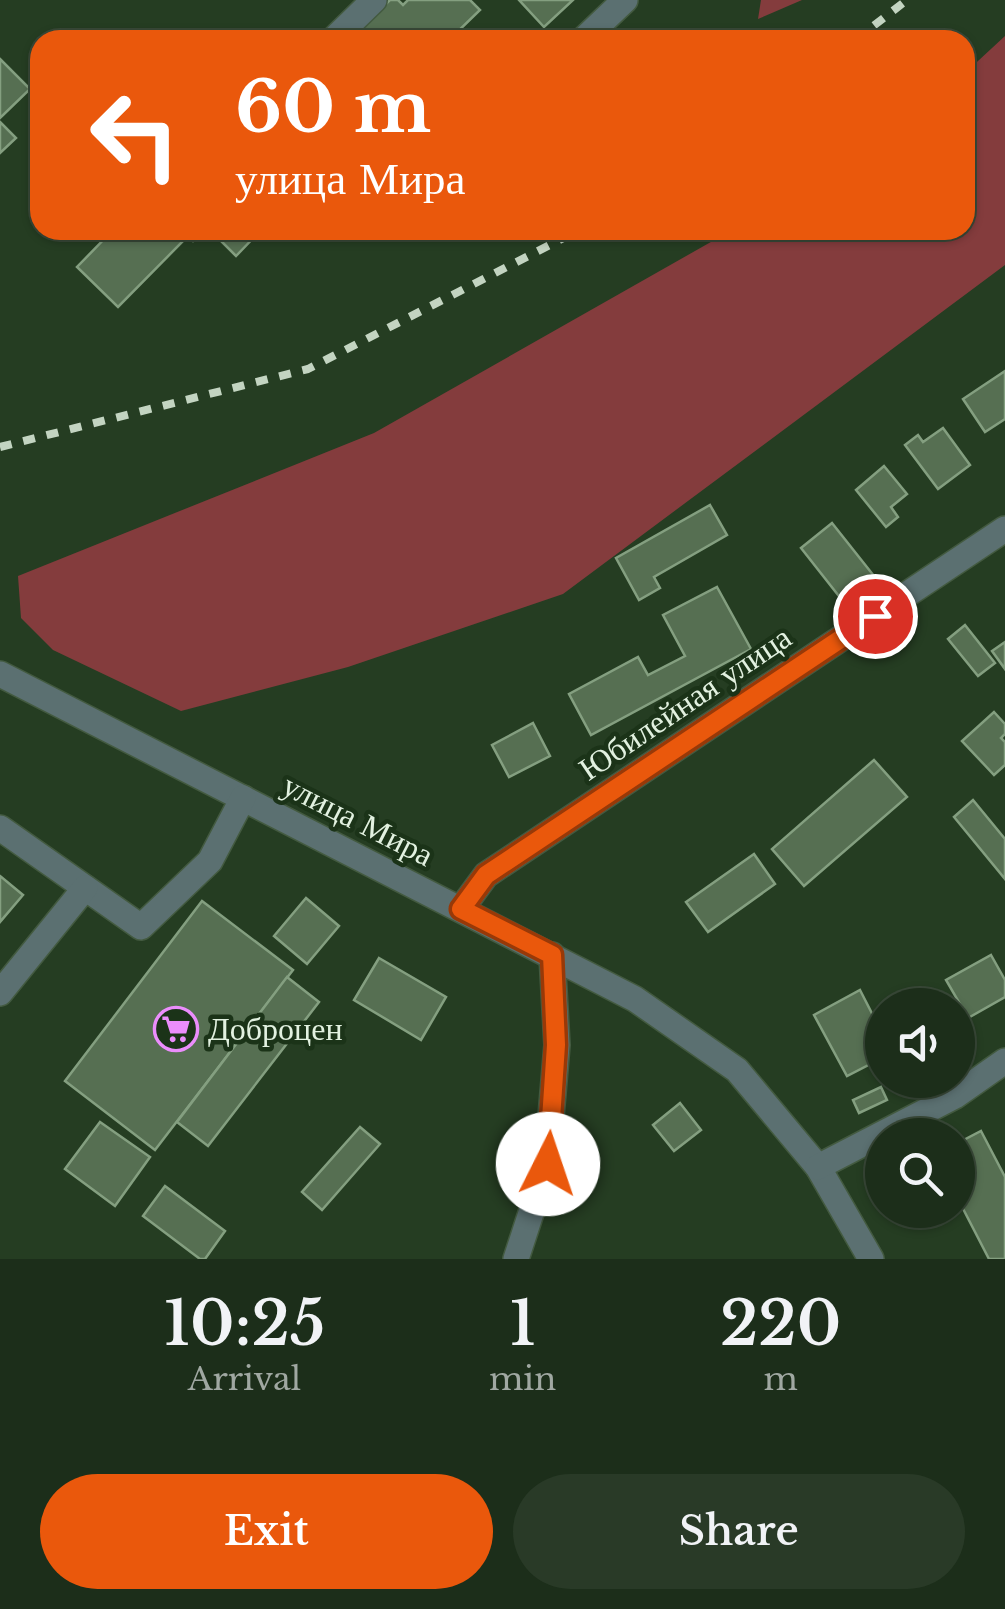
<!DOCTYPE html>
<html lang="en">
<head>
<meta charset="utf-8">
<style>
  :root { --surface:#1c2e1a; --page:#293a27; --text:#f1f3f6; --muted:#a0a8a2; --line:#3a4a39; --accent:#ea580c }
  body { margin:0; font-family:"Libre Baskerville",serif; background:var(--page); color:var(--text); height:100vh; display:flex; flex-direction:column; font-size:38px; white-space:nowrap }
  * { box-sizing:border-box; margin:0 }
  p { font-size:32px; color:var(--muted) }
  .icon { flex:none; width:55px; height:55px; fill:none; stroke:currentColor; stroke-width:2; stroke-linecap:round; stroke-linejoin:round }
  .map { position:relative; height:1259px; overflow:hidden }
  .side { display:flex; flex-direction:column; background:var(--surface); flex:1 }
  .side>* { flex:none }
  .banner { position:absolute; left:30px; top:30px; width:945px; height:210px; border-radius:30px; box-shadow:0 2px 8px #0004,0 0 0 2px var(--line); background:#ea580c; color:#fff; overflow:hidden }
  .tools { position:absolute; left:865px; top:988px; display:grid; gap:20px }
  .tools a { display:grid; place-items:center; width:110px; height:110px; border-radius:50%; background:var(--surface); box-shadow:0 2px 8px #0004,0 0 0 2px var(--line); font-size:50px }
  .pin { position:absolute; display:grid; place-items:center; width:85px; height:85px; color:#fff; margin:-42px; border:5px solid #fff; border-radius:50%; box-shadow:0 2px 10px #0007 }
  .me { position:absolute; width:110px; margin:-55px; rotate:4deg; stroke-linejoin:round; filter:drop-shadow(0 0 8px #0008) }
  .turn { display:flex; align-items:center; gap:35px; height:210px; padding:0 40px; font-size:45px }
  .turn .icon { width:130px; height:130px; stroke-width:2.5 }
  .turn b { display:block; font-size:70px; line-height:85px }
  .eta { display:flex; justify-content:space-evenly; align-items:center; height:170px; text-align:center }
  .eta b { font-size:60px; font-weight:600; line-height:70px }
  .action { display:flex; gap:20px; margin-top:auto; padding:20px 40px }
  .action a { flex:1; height:115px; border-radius:60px; background:var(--accent); color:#fff; font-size:40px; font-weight:600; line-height:115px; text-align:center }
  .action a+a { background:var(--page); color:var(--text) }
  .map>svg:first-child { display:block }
  .green { fill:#843c3d }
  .building { fill:#566f52; stroke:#849f80; stroke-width:2.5 }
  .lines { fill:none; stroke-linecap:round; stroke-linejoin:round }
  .minor-casing { stroke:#435a40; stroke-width:28 }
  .minor { stroke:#5b7071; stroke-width:25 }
  .rail { stroke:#c3d4c1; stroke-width:8; stroke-dasharray:12 12; stroke-linecap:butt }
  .route-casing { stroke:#983908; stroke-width:25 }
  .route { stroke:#ea580c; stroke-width:18 }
  .labels { text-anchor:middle; stroke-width:9; stroke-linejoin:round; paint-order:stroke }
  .street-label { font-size:32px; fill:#e2f1e0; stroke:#1b3318 }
  .poi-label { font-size:32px; fill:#e2f1e0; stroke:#1b3318; text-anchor:start }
</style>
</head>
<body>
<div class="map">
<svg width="1005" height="1259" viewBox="0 0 1005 1259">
  <rect width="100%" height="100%" fill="#253d22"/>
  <!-- green -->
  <g class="green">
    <path d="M 761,0 L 802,0 L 758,19 Z"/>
    <path d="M 1005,36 L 1005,265 L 563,594 L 348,667 L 181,711 L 53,650 L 21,618 L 18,576 L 374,433 L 732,230 L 965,230 L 965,73 Z"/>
  </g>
  <!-- building -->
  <g class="building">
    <path d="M 390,0 L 398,0 L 403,5 L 408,0 L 470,0 L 480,10 L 449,40 L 348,40 Z"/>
    <path d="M 519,0 L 573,0 L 544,27 Z"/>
    <path d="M 0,59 L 30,89 L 0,118 Z"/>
    <path d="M 0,122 L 16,138 L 0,153 Z"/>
    <path d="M 113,230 L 174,230 L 184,240 L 118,307 L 77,267 Z"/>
    <path d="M 182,230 L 204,230 L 193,241 Z"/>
    <path d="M 210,230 L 261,230 L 236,256 Z"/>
    <path d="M 1005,371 L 1005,419 L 985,432 L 963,399 Z"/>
    <path d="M 943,428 L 970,465 L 938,489 L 905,445 L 918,435 L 923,442 Z"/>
    <path d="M 884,466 L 907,494 L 891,507 L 898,517 L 886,527 L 856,490 Z"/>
    <path d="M 710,505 L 727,535 L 654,577 L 660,588 L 639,600 L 616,558 Z"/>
    <path d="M 832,523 L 874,576 L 842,600 L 801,548 Z"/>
    <path d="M 717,587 L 751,649 L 591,735 L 569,694 L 638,657 L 648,675 L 685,656 L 663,615 Z"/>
    <path d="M 965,625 L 995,663 L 978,676 L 948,639 Z"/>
    <path d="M 1005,642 L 1005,669 L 992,651 Z"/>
    <path d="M 994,712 L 1005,724 L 1005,734 L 1001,738 L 1005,742 L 1005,765 L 994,775 L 962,741 Z"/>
    <path d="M 533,723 L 550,756 L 509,777 L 492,745 Z"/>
    <path d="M 874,760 L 907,797 L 804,886 L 772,849 Z"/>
    <path d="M 973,800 L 1005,839 L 1005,879 L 954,817 Z"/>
    <path d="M 754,854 L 775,884 L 708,932 L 686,902 Z"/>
    <path d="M 0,876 L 23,895 L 0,922 Z"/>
    <path d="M 306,898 L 339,926 L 307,964 L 274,936 Z"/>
    <path d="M 202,901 L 293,970 L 155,1150 L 65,1081 Z"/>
    <path d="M 991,955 L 1005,980 L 1005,997 L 968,1018 L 946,980 Z"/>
    <path d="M 379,958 L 446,997 L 421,1040 L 354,1000 Z"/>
    <path d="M 287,977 L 319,1002 L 208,1146 L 177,1122 Z"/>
    <path d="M 860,990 L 882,1033 L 882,1058 L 847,1076 L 814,1015 Z"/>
    <path d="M 881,1087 L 887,1100 L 859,1113 L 853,1100 Z"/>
    <path d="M 680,1103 L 701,1130 L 674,1151 L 653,1125 Z"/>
    <path d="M 100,1122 L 150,1157 L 115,1206 L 65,1169 Z"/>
    <path d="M 360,1127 L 380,1144 L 322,1210 L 302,1192 Z"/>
    <path d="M 981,1131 L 1005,1177 L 1005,1259 L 989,1259 L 958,1199 L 958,1143 Z"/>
    <path d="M 165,1186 L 225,1231 L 205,1259 L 200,1259 L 143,1216 Z"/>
  </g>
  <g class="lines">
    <defs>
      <g id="minor">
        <path d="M 333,40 L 374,0"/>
        <path d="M 583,40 L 625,0"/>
        <path d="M 0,674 L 635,999 L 737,1070 L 818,1167 L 871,1259"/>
        <path d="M 0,828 L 141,927 L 210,861 L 243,798"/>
        <path d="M 461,909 L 486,875 L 1005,529"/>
        <path d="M 0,993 L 85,888"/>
        <path d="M 818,1167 L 955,1096 L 1005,1061"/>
        <path d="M 516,1259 L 547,1164 L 557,1045 L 552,955"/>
      </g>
    </defs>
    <!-- minor casing -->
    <use href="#minor" class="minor-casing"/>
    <!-- minor -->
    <use href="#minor" class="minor"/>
    <!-- rail -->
    <g class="rail">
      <path d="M 855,40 L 907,0"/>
      <path d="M 0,447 L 308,369 L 579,230"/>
    </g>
  </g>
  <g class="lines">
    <defs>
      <path id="route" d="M 548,1164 L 556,1045 L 552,955 L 461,909 L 486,875 L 875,616"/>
    </defs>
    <!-- route casing -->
    <use href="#route" class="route-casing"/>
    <!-- route -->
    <use href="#route" class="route"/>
  </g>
  <!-- icons -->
  <defs>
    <symbol id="supermarket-ring" viewBox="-11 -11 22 22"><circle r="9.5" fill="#1b3318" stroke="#eb8dfc" stroke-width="1.5"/><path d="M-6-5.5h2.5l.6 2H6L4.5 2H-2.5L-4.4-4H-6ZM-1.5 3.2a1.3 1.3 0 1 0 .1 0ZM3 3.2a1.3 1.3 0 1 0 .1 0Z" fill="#eb8dfc"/></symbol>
  </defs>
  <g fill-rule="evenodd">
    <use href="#supermarket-ring" x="151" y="1004" width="50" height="50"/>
  </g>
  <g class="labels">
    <!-- street labels -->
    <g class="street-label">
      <text transform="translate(685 703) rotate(-34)" y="11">Юбилейная улица</text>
      <text transform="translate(358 820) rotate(27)" y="11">улица Мира</text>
    </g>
    <!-- poi labels -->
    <g class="poi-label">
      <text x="208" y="1040">Доброцен</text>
    </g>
  </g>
</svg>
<div class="tools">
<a><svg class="icon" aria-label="sound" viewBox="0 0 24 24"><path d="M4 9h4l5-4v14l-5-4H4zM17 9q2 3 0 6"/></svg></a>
<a><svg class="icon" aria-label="search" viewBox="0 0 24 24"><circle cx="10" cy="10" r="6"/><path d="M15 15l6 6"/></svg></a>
</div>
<div class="pin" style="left:875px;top:616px;background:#d93025"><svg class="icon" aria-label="arrive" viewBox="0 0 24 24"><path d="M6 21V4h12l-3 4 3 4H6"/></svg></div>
<svg class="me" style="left:548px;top:1164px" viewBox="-20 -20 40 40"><circle r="19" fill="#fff"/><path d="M0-13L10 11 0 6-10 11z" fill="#ea580c"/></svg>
<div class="banner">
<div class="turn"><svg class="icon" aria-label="left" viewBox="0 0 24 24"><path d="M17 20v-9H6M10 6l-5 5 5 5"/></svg><div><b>60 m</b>улица Мира</div></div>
</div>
</div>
<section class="side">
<div class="eta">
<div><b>10:25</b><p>Arrival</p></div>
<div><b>1</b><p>min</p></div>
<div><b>220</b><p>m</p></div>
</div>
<div class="action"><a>Exit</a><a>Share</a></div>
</section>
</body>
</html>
